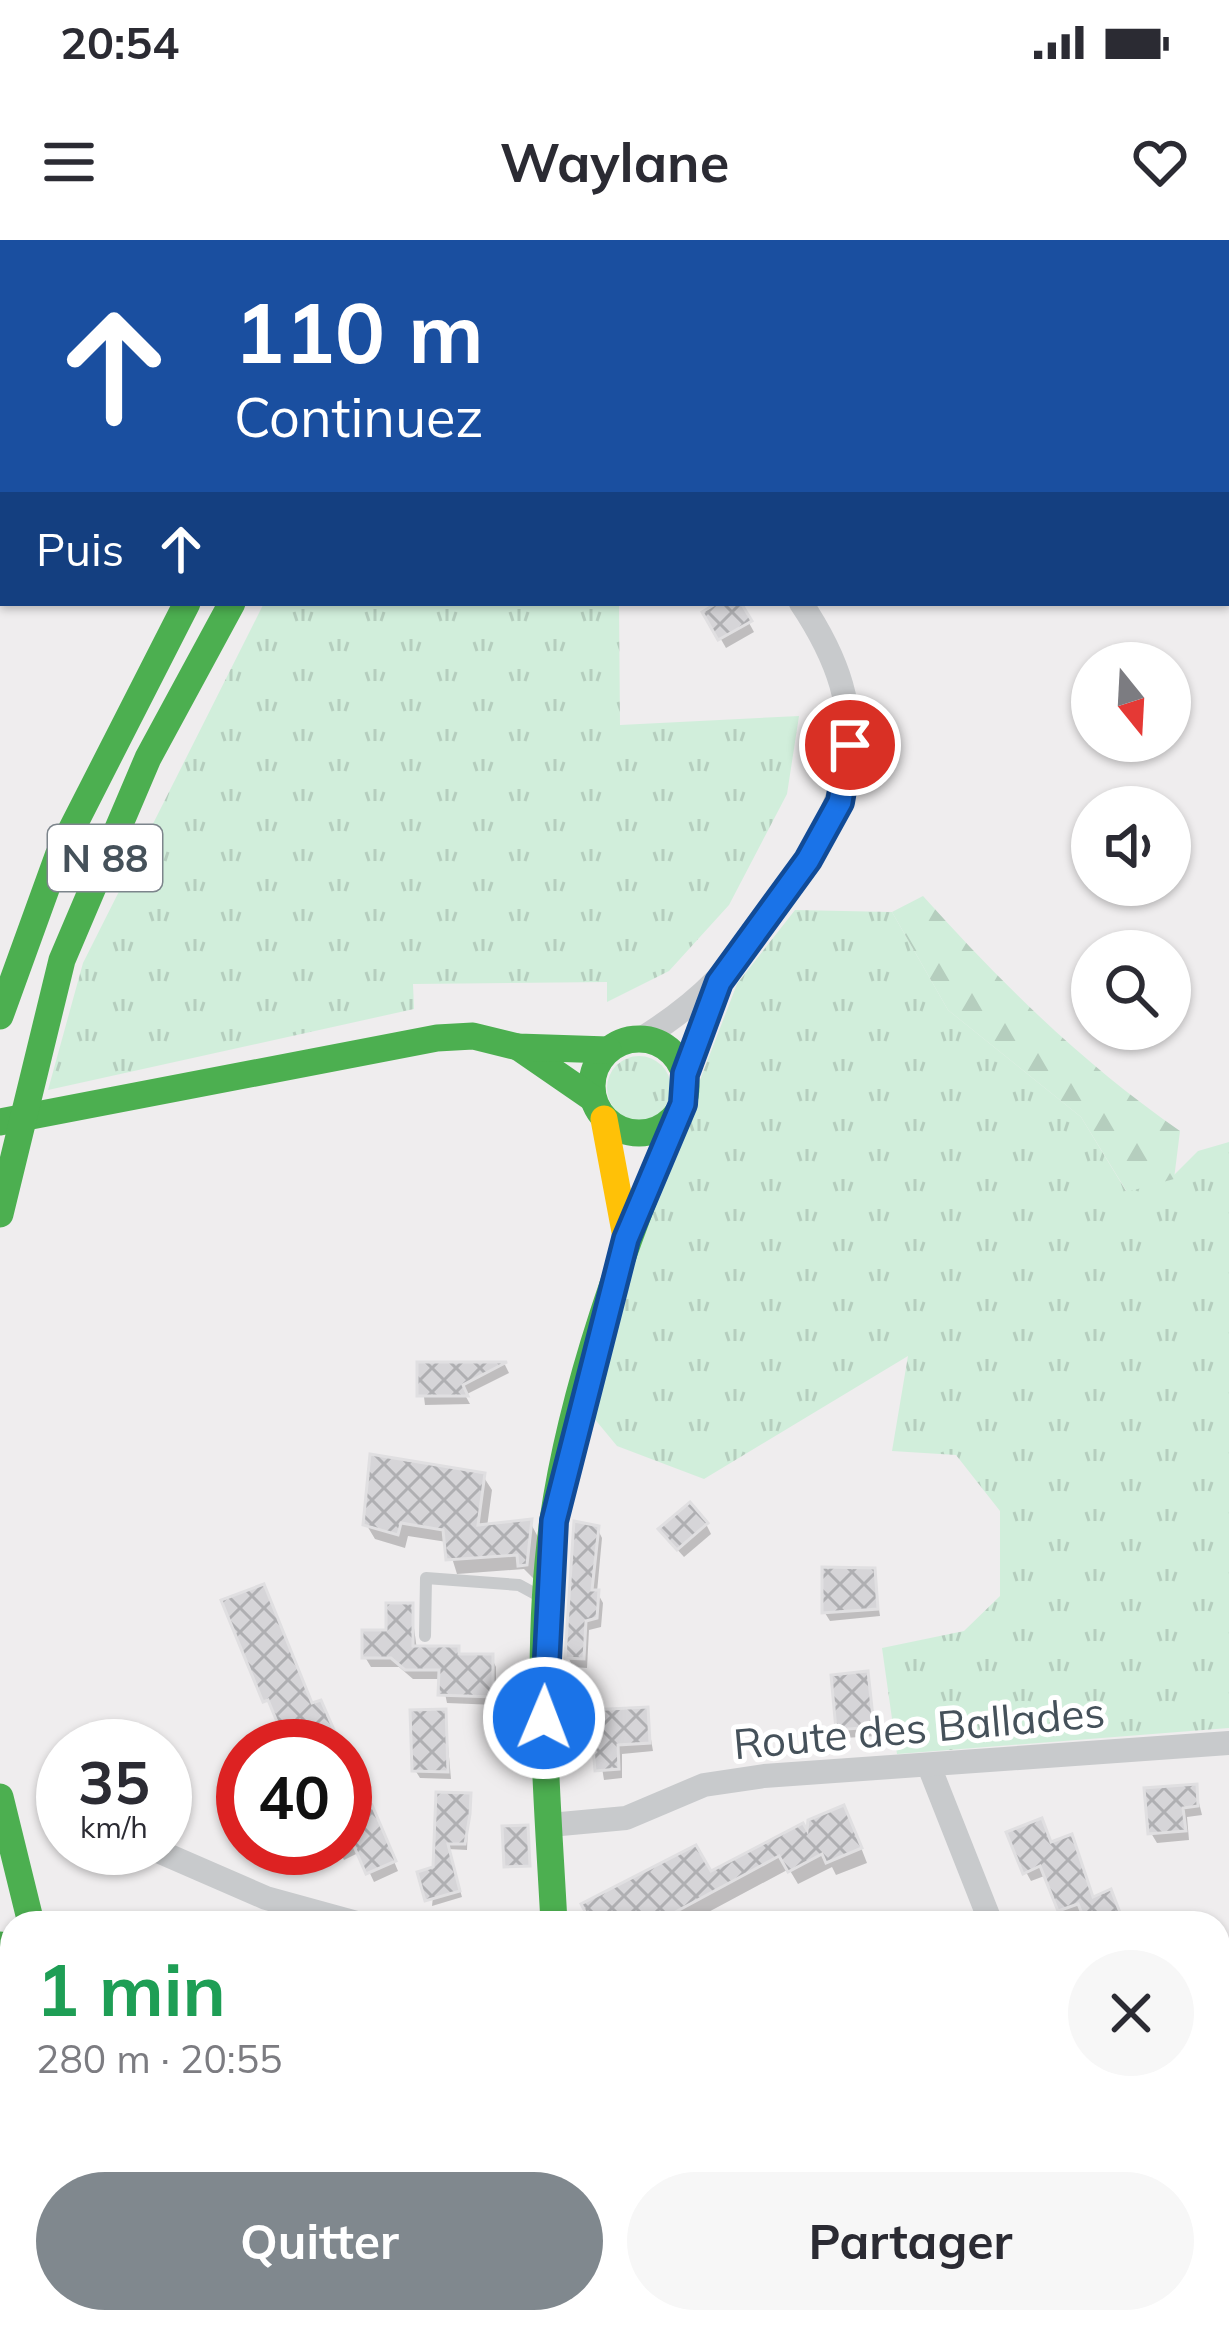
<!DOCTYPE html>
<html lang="fr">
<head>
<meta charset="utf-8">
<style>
  :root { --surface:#fff; --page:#f7f7f7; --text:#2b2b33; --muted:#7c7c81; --accent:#80888e }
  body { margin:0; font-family:Mulish,sans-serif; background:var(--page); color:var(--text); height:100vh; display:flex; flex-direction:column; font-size:45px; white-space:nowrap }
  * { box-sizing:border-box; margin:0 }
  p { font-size:39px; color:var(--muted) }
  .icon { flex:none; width:66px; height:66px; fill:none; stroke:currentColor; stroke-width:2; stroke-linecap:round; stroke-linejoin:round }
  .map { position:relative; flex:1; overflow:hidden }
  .details { position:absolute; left:0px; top:1671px; width:1230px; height:423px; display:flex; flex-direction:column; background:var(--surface); border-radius:36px 36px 0 0; box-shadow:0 3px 9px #0004 }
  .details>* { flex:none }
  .banner { position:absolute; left:0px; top:0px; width:1230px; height:366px; box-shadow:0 3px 9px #0004; background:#1a4fa0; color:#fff; overflow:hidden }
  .needle { width:78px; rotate:162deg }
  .controls { position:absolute; left:1071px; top:402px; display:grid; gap:24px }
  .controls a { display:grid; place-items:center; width:120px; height:120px; border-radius:50%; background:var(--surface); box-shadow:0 3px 9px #0004; font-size:60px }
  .speed { position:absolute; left:36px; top:1479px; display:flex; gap:24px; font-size:60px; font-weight:700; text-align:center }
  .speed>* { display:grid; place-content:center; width:156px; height:156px; border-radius:50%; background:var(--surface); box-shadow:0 3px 9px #0004; line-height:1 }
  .speed small { font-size:30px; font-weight:400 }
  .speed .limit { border:18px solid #d22; background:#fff; color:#111 }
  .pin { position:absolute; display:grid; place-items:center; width:102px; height:102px; color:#fff; margin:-51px; border:6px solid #fff; border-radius:50%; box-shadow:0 3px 12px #0007 }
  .me { position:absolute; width:132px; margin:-66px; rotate:1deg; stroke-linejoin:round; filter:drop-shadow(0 0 9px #0008) }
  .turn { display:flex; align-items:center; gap:42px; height:252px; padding:0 36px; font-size:54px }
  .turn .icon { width:156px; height:156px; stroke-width:2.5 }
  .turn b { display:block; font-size:84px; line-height:102px }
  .then { display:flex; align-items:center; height:114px; padding:0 36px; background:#0003; gap:24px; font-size:45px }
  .round { display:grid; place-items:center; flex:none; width:126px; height:126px; border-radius:63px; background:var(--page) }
  .head { display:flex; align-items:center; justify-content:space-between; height:204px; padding:0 36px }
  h1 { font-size:72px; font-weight:700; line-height:90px; color:#1e9e55 }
  .action { display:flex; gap:24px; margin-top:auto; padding:24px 36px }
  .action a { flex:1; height:138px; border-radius:72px; background:var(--accent); color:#fff; font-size:48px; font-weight:700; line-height:138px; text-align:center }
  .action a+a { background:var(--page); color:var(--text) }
  .status { display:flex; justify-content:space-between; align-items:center; height:84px; padding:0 60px; background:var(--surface); direction:ltr }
  .status svg { height:33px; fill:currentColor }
  header { display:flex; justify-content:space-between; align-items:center; height:156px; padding:0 36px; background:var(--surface); font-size:54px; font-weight:700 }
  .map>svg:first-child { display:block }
  .grass { fill:url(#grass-tufts) }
  .forest { fill:url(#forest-firs) }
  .shadow { fill:#0003 }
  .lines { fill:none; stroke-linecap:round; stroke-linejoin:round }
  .stream { stroke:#a6e2ed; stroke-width:8 }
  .building { fill:url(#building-cross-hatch); stroke:#e0dfe1; stroke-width:3 }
  .lane { stroke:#c8cacc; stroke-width:12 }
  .street { stroke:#c8cacc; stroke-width:24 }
  .fast { stroke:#4caf50; stroke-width:27 }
  .slow { stroke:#ffc107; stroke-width:27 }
  .route-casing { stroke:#114b97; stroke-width:30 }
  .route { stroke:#1a73e8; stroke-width:21 }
  .labels { text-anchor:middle; stroke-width:10; stroke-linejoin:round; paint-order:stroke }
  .shield { fill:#fff; stroke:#7d858c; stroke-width:3 }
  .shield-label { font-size:39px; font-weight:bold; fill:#45515a }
  .street-label { font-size:42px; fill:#45515a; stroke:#fff }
</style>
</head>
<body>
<div class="status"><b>20:54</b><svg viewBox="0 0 49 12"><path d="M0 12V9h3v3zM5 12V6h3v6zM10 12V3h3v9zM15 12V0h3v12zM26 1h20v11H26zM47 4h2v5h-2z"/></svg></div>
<header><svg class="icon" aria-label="menu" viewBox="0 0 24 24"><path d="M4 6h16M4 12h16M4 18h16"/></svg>Waylane<svg class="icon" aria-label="heart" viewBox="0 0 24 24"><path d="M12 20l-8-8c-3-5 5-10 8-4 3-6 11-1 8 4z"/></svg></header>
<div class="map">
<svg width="1229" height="2093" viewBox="0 0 1229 2093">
  <defs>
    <pattern id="grass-tufts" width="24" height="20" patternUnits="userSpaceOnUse" patternTransform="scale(3)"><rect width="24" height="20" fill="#d1eedb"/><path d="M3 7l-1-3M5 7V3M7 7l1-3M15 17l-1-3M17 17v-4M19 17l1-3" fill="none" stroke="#b5cebe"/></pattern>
    <pattern id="forest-firs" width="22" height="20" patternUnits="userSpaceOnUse" patternTransform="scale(3)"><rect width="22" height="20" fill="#d1eedb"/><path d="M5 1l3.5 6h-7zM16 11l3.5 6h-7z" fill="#b5cebe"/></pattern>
    <pattern id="building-cross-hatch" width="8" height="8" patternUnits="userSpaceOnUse" patternTransform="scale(3)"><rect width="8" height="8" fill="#d6d5d8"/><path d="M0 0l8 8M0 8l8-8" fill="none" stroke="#afafb2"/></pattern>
  </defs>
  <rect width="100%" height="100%" fill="#efedee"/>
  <!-- grass -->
  <g class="grass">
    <path d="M 264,363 L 619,363 L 620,485 L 799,476 L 787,554 L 729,665 L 669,731 L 607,762 L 607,742 L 413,744 L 414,769 L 48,850 L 83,723 Z"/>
    <path d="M 795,670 L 892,672 L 948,770 L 1081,877 L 1126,951 L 1169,940 L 1198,911 L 1229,902 L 1229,1488 L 897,1514 L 882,1408 L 964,1391 L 1000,1356 L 1000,1271 L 956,1215 L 892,1211 L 908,1116 L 704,1239 L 617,1206 L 593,1177 L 631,1019 L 737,744 Z"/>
    <circle cx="639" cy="848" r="32"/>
    <path d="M 1229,1869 L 1229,2058 L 1218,2053 L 1218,1887 Z"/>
  </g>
  <!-- forest -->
  <path class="forest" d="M 923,656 C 1001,743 1083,824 1180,891 L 1174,939 L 1127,952 L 1081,877 L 948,770 L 892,672 Z"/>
  <!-- shadow -->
  <g class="shadow">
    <path d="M 723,363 L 738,363 L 754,392 L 726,408 L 706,373 Z"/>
    <path d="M 420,1125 L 505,1125 L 509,1133 L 465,1155 L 470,1164 L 425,1165 Z"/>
    <path d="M 483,1236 L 492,1250 L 487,1287 L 530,1282 L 538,1297 L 534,1339 L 524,1329 L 457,1334 L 447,1302 L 408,1296 L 405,1308 L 375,1299 L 366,1284 Z"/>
    <path d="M 706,1284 L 711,1294 L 684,1317 L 668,1299 Z"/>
    <path d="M 597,1288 L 602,1298 L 597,1352 L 603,1363 L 601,1387 L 589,1390 L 587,1428 L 573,1427 L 568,1417 Z"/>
    <path d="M 873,1331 L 880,1376 L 830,1381 L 825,1373 Z"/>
    <path d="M 411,1366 L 417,1410 L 491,1417 L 496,1427 L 496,1465 L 447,1463 L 442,1439 L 413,1439 L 399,1427 L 371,1427 L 365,1417 Z"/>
    <path d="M 866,1434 L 877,1496 L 844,1498 L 839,1489 Z"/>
    <path d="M 646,1470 L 653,1511 L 622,1514 L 622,1538 L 604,1540 L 593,1472 Z"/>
    <path d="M 445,1472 L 451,1539 L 420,1538 L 415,1530 Z"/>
    <path d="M 1195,1547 L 1202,1575 L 1187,1577 L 1189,1600 L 1157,1603 L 1151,1593 Z"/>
    <path d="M 469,1556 L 467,1610 L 448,1609 L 462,1657 L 432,1666 L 436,1629 Z"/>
    <path d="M 376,1578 L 398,1631 L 374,1642 L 360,1612 L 344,1620 L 338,1608 L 345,1608 L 345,1580 Z"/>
    <path d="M 851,1582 L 867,1623 L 836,1635 L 832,1627 L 798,1644 L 789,1629 L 688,1683 L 594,1683 Z"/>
    <path d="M 1052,1605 L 1094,1660 L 1123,1683 L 1089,1683 L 1085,1673 L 1066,1679 L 1047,1635 L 1031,1641 L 1026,1632 Z"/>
    <path d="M 1218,2067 L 1229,2081 L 1227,2093 L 1168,2093 L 1172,2082 L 1218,2082 Z"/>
    <path d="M 598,2082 L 658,2082 L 663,2093 L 604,2093 Z"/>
  </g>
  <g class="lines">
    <!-- stream -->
    <g class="stream">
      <path d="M 989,0 L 992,3"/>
      <path d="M 1227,304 L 1229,306"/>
    </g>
  </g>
  <!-- building -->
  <g class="building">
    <path d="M 717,363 L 741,363 L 752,381 L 718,400 L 702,372 Z"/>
    <path d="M 417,1122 L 507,1122 L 463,1145 L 468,1156 L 417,1156 Z"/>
    <path d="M 370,1214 L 485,1233 L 478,1285 L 532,1279 L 527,1325 L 518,1326 L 517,1315 L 446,1320 L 443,1290 L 401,1283 L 398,1295 L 363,1285 Z"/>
    <path d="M 690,1262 L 708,1283 L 677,1310 L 658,1289 Z"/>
    <path d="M 574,1281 L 599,1286 L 592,1350 L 599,1350 L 597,1378 L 586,1381 L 584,1419 L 565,1418 Z"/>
    <path d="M 822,1327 L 875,1328 L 878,1369 L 822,1373 Z"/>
    <path d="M 264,1344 L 312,1463 L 321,1460 L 341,1506 L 287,1506 L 268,1460 L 263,1462 L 221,1360 Z"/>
    <path d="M 386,1363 L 413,1363 L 413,1406 L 459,1406 L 459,1414 L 493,1414 L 493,1457 L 438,1455 L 439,1430 L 405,1430 L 391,1418 L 362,1418 L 362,1390 L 386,1390 Z"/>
    <path d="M 868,1431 L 874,1487 L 836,1490 L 831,1435 Z"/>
    <path d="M 648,1467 L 650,1503 L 618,1505 L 619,1529 L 595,1531 L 590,1470 Z"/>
    <path d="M 446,1469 L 448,1532 L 412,1531 L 410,1470 Z"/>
    <path d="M 1197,1544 L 1198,1566 L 1183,1568 L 1186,1591 L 1148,1594 L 1144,1548 Z"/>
    <path d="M 436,1552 L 471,1553 L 470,1574 L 465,1604 L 448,1604 L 460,1651 L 425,1661 L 417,1632 L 433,1627 Z"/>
    <path d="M 372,1565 L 396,1621 L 366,1634 L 353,1604 L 345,1608 L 345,1577 Z"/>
    <path d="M 844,1565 L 862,1608 L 826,1623 L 822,1614 L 788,1632 L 779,1616 L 655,1683 L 591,1683 L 581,1664 L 696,1605 L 711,1631 L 803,1583 L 807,1590 L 808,1580 Z"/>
    <path d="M 1042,1578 L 1051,1602 L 1072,1594 L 1093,1657 L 1111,1649 L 1124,1683 L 1086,1683 L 1078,1664 L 1058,1671 L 1040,1626 L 1023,1634 L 1006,1592 Z"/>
    <path d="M 528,1585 L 530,1626 L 504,1627 L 502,1586 Z"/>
  </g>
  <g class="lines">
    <!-- lane -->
    <path class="lane" d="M 425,1396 L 426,1338 L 519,1345 L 541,1357"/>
    <!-- street -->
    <g class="street">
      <path d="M 568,0 L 570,3"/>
      <path d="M 641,799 C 704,760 734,725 777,665 C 853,557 880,481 801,363"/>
      <path d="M 685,834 L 719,745"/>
      <path d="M 929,1526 L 991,1683"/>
      <path d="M 550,1585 L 626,1578 L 704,1545 L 764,1536 L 1229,1503"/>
      <path d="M 151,1608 L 266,1658 L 357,1683"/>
      <path d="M 1218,1772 L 1220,1766"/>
      <path d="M 871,2082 L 877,2093"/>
      <path d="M 546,2093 L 548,2082"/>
    </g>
    <!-- fast -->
    <g class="fast">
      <path d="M 398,3 L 400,0"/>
      <path d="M 441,3 L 443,0"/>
      <path d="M 0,776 L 58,616 L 187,363"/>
      <circle cx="639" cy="846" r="47"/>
      <path d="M 518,807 L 592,858"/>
      <path d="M 0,882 L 437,798 L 473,796 L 518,807 L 608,810"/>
      <path d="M 0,974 L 62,720 L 148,518 L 232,363"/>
      <path d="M 0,1557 L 31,1683"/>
      <path d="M 554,1683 C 547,1549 534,1414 553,1280 C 573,1142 624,1008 675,878"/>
      <path d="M 0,1705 L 12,1741"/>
      <path d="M 0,1954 L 12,1968"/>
      <path d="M 108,2082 L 117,2093"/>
      <path d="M 164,2082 L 171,2093"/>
      <path d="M 348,2082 L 350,2093"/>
    </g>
    <!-- slow -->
    <g class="slow">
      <path d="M 604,879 L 626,997"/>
      <path d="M 208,2082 L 215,2093"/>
      <path d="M 700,2082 L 706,2093"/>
    </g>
  </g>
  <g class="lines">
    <defs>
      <path id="route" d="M 544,1478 L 554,1281 L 626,999 L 683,864 L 685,834 L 719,742 L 808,620 L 840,562 L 850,505"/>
    </defs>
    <!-- route casing -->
    <use href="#route" class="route-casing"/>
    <!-- route -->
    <use href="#route" class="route"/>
  </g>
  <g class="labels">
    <!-- shield labels -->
    <rect class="shield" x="48" y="585" width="114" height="66" rx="9"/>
    <g class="shield-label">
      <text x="105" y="632">N 88</text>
    </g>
    <!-- street labels -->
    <g class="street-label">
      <text transform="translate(919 1488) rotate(-5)" y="15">Route des Ballades</text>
    </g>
  </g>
</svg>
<div class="controls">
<a><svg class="needle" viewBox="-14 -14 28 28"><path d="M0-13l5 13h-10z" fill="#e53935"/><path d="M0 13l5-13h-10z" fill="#7c7c81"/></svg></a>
<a><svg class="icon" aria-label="sound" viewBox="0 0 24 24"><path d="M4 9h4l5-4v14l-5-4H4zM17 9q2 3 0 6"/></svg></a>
<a><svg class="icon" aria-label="search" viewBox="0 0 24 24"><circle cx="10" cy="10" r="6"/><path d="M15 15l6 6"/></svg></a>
</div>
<div class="speed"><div>35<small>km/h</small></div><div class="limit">40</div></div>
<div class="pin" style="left:850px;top:505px;background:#d93025"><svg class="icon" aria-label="arrive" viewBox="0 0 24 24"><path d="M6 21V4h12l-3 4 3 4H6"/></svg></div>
<svg class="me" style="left:544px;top:1478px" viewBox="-20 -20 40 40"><circle r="17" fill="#1a73e8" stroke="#fff" stroke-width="3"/><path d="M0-11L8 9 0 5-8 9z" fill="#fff"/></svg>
<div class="banner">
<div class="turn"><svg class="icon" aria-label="ahead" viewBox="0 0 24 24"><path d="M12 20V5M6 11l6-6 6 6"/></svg><div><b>110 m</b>Continuez</div></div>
<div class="then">Puis<svg class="icon" aria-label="ahead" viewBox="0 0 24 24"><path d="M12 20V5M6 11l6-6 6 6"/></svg></div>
</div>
<section class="details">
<div class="head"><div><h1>1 min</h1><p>280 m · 20:55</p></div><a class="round"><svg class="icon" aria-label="close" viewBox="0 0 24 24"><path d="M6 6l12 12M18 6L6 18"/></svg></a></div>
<div class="action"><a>Quitter</a><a>Partager</a></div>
</section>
</div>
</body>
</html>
